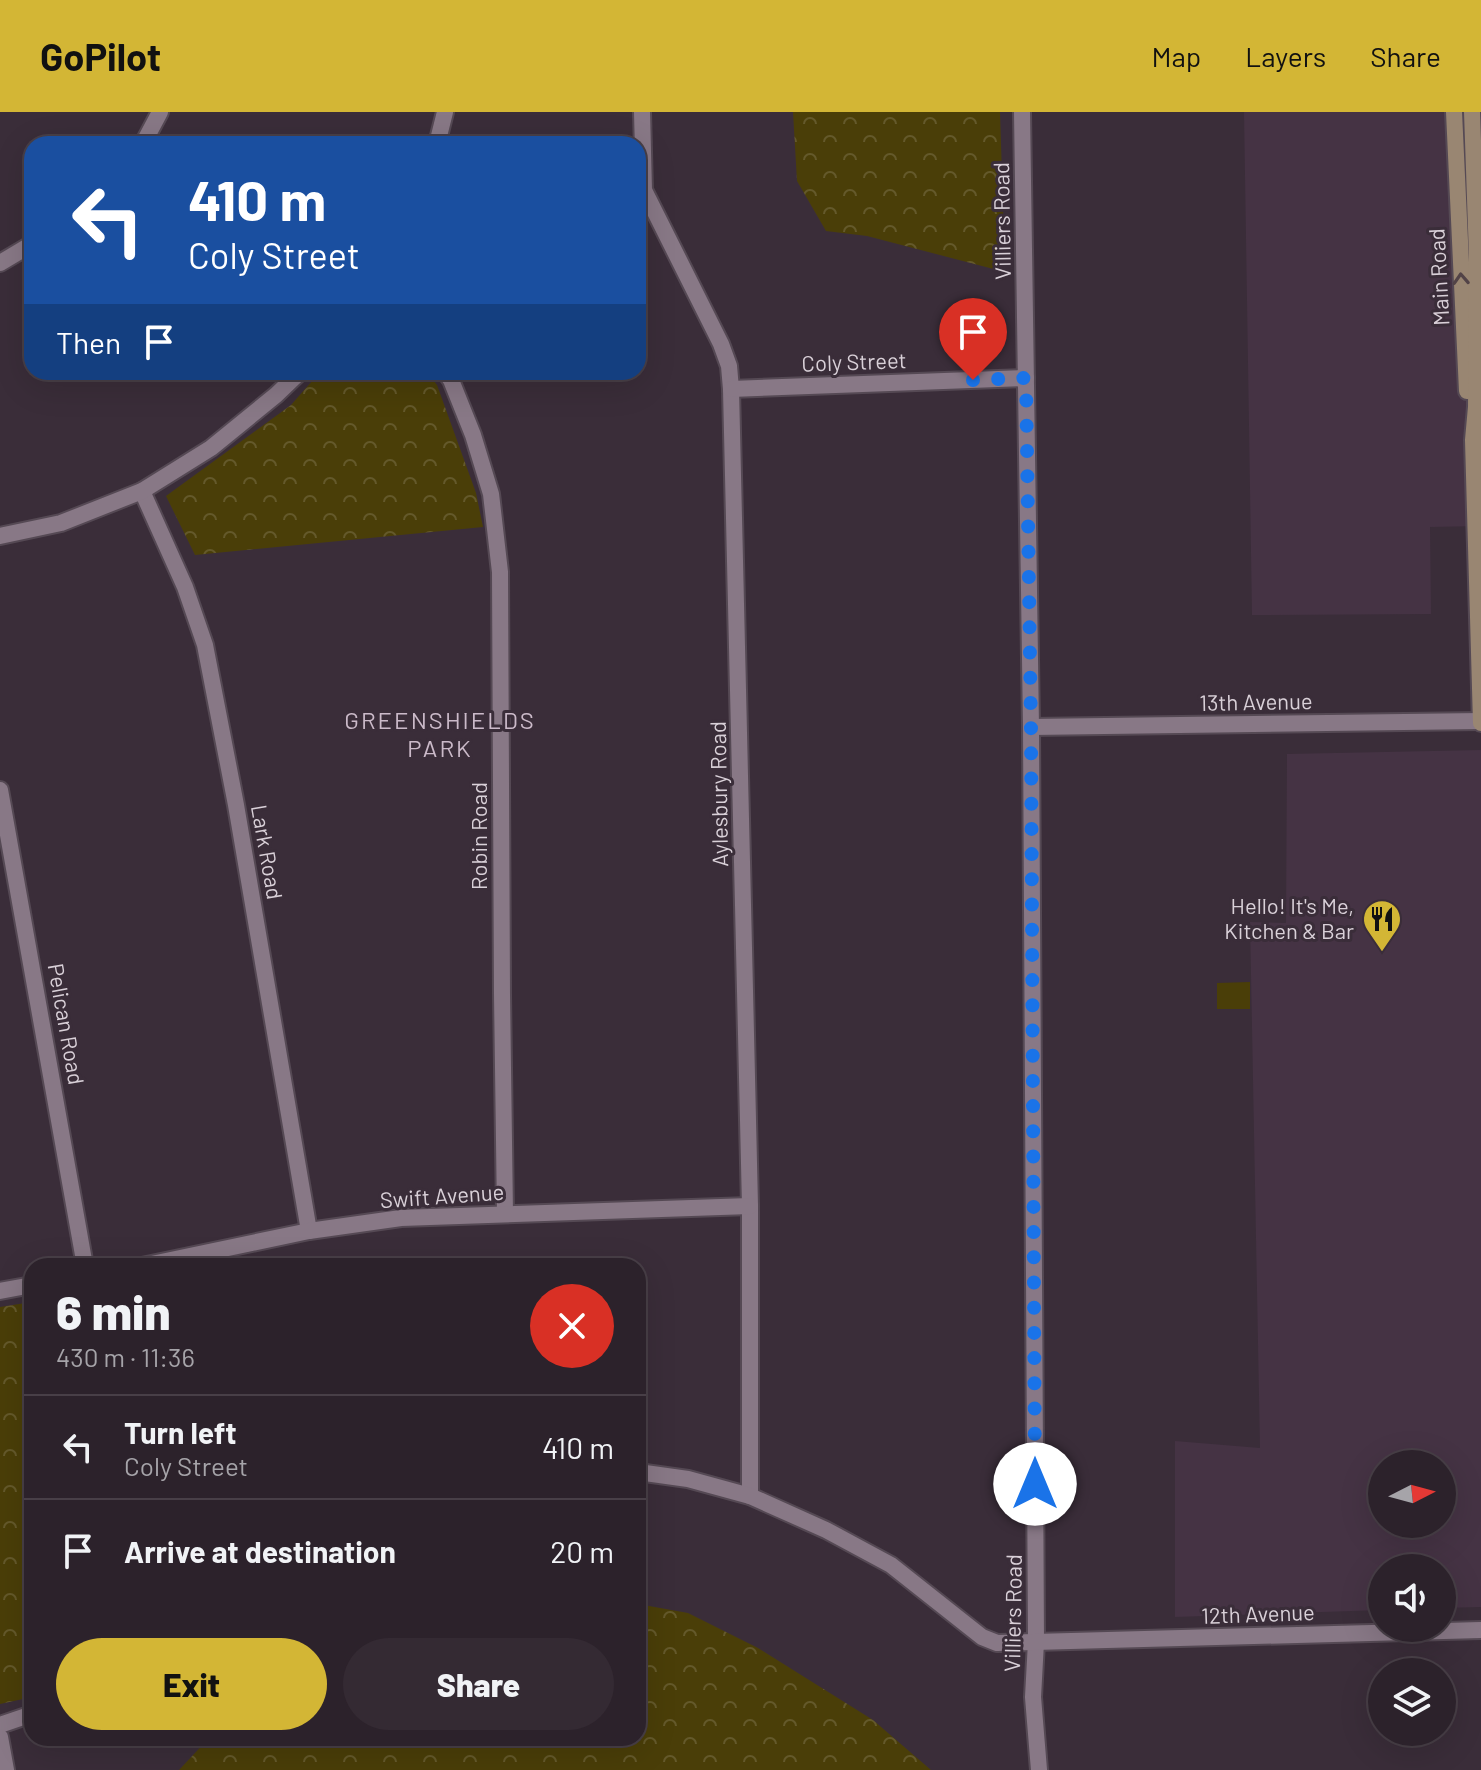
<!DOCTYPE html>
<html lang="en">
<head>
<meta charset="utf-8">
<style>
  :root { --surface:#2c222b; --page:#342a33; --text:#f1f3f6; --muted:#a6a4a9; --line:#483f47; --accent:#d3b635 }
  body { margin:0; font-family:Barlow,sans-serif; background:var(--page); color:var(--text); height:100vh; display:flex; flex-direction:column; font-size:30px; white-space:nowrap }
  * { box-sizing:border-box; margin:0 }
  p { font-size:26px; color:var(--muted) }
  .icon { flex:none; width:44px; height:44px; fill:none; stroke:currentColor; stroke-width:2; stroke-linecap:round; stroke-linejoin:round }
  .map { position:relative; flex:1; overflow:hidden }
  .details { position:absolute; left:24px; top:1146px; width:622px; height:488px; display:flex; flex-direction:column; background:var(--surface); border-radius:24px; box-shadow:0 8px 32px #0002,0 0 0 2px var(--line) }
  .details>* { flex:none }
  .top-card { position:absolute; left:24px; top:24px; width:622px; height:244px; border-radius:24px; box-shadow:0 8px 32px #0002,0 0 0 2px var(--line); background:#1a4fa0; color:#fff; overflow:hidden }
  .needle { width:52px; rotate:84deg }
  .controls { position:absolute; left:1368px; top:1338px; display:grid; gap:16px }
  .controls a { display:grid; place-items:center; width:88px; height:88px; border-radius:50%; background:var(--surface); box-shadow:0 8px 32px #0002,0 0 0 2px var(--line); font-size:40px }
  .pin { position:absolute; display:grid; place-items:center; width:68px; height:68px; color:#fff; margin:-82px -34px; border-radius:50% 50% 50% 0; rotate:-45deg; box-shadow:0 0 8px #0007 }
  .pin .icon { rotate:45deg }
  .me { position:absolute; width:88px; margin:-44px; rotate:0deg; stroke-linejoin:round; filter:drop-shadow(0 0 6px #0008) }
  .turn { display:flex; align-items:center; gap:28px; height:168px; padding:0 32px; font-size:36px }
  .turn .icon { width:104px; height:104px; stroke-width:2.5 }
  .turn b { display:block; font-size:56px; line-height:68px }
  .then { display:flex; align-items:center; height:76px; padding:0 32px; background:#0003; gap:16px; font-size:30px }
  .round { display:grid; place-items:center; flex:none; width:84px; height:84px; border-radius:42px; background:var(--page) }
  .summary { display:flex; align-items:center; justify-content:space-between; height:136px; padding:0 32px }
  h1 { font-size:48px; font-weight:800; line-height:60px }
  .action { display:flex; gap:16px; margin-top:auto; padding:16px 32px }
  .action a { flex:1; height:92px; border-radius:48px; background:var(--accent); color:#111; font-size:32px; font-weight:800; line-height:92px; text-align:center }
  .action a+a { background:var(--page); color:var(--text) }
  ul { padding:0; list-style:none }
  li { display:flex; align-items:center; gap:24px; height:104px; padding:0 32px; border-top:2px solid var(--line) }
  li div { flex:1 }
  li b { display:block; font-size:30px }
  li em { font-style:normal }
  header { display:flex; align-items:center; gap:48px; box-sizing:border-box; height:112px; padding:0 40px; background:var(--accent); color:#111 }
  header strong { font-size:38px }
  nav { display:flex; gap:44px; margin-inline-start:auto; font-size:28px }
  .map>svg:first-child { display:block }
  .built { fill:#453344; fill-rule:evenodd }
  .park { fill:url(#park-crowns) }
  .garden { fill:#4a3e08 }
  .lines { fill:none; stroke-linecap:round; stroke-linejoin:round }
  .minor-casing { stroke:#554954; stroke-width:20 }
  .secondary-casing { stroke:#554954; stroke-width:20 }
  .minor { stroke:#887886; stroke-width:16 }
  .secondary { stroke:#998672; stroke-width:16 }
  .oneway { stroke:#524347 }
  .route { stroke:#1a73e8; stroke-width:14; stroke-dasharray:0 25.2 }
  .labels { text-anchor:middle; stroke-width:6; stroke-linejoin:round; paint-order:stroke }
  .street-label { font-size:22px; fill:#d9d0d8; stroke:#3a2d39 }
  .poi-label { font-size:22px; fill:#d9d0d8; stroke:#3a2d39; text-anchor:end }
  .neighbourhood-label { font-size:24px; letter-spacing:2px; fill:#cbbac9; stroke:#3a2d39 }
</style>
</head>
<body>
<header>
<strong>GoPilot</strong>
<nav><a>Map</a><a>Layers</a><a>Share</a></nav>
</header>
<div class="map">
<svg width="1481" height="1658" viewBox="0 0 1481 1658">
  <defs>
    <pattern id="park-crowns" width="20" height="18" patternUnits="userSpaceOnUse" patternTransform="scale(2)"><rect width="20" height="18" fill="#4a3e08"/><path d="M2 6a3 3 0 1 1 6 0M12 15a3 3 0 1 1 6 0" fill="none" stroke="#64592b"/></pattern>
  </defs>
  <rect width="100%" height="100%" fill="#3a2d39"/>
  <!-- built -->
  <g class="built">
    <path d="M 1244,0 L 1481,0 L 1481,414 L 1430,415 L 1431,502 L 1252,503 Z"/>
    <path d="M 1481,638 L 1481,1495 L 1442,1496 L 1442,1456 L 1382,1456 L 1382,1498 L 1175,1505 L 1175,1329 L 1260,1336 L 1250,810 L 1286,811 L 1287,642 ZM 1382,1352 L 1442,1352 L 1442,1412 L 1382,1412 Z"/>
  </g>
  <!-- park -->
  <g class="park">
    <path d="M 793,0 L 1000,0 L 1005,160 L 867,124 L 826,119 L 797,69 Z"/>
    <path d="M 320,260 L 427,260 L 437,273 L 476,381 L 483,415 L 195,443 L 166,384 L 291,293 Z"/>
    <path d="M 32,1190 L 32,1580 L 23,1587 L 0,1592 L 0,1195 Z"/>
    <path d="M 638,1492 L 688,1501 L 758,1536 L 873,1608 L 931,1658 L 179,1658 L 209,1626 L 638,1626 Z"/>
  </g>
  <!-- garden -->
  <path class="garden" d="M 1250,870 L 1250,897 L 1217,897 L 1217,871 Z"/>
  <g class="lines">
    <defs>
      <g id="minor">
        <path d="M 642,0 L 644,78 L 721,232 L 729,254 L 731,277 L 750,1094 L 750,1384"/>
        <path d="M 1022,0 L 1031,615 L 1036,1530 L 1033,1585 L 1039,1658"/>
        <path d="M 143,32 L 160,0"/>
        <path d="M 437,32 L 445,0"/>
        <path d="M 0,151 L 32,132"/>
        <path d="M 445,260 L 451,268 L 473,323 L 491,382 L 500,460 L 502,882 L 505,1102"/>
        <path d="M 731,277 L 1026,266"/>
        <path d="M 142,379 L 185,475 L 205,533 L 236,693 L 309,1119"/>
        <path d="M 0,424 L 61,411 L 142,379 L 211,336 L 276,283 L 300,260"/>
        <path d="M 1031,615 L 1481,609"/>
        <path d="M 0,678 L 85,1154"/>
        <path d="M 142,1154 L 309,1119 L 401,1106 L 750,1094"/>
        <path d="M 0,1179 L 32,1173"/>
        <path d="M 638,1360 L 688,1367 L 750,1384 L 826,1418 L 891,1453 L 982,1525 L 997,1531 L 1481,1518"/>
        <path d="M 0,1613 L 32,1602"/>
        <path d="M 0,1625 L 6,1658"/>
      </g>
      <g id="secondary">
        <path d="M 1454,0 L 1467,279"/>
        <path d="M 1472,0 L 1477,144 L 1476,295 L 1473,328 L 1481,611"/>
      </g>
    </defs>
    <!-- minor casing -->
    <use href="#minor" class="minor-casing"/>
    <!-- secondary casing -->
    <use href="#secondary" class="secondary-casing"/>
    <!-- minor -->
    <use href="#minor" class="minor"/>
    <!-- secondary -->
    <use href="#secondary" class="secondary"/>
  </g>
  <!-- one-way arrows -->
  <defs><path id="oneway-chevron" d="M-2-3.5L2.5 0L-2 3.5" fill="none" stroke-width="1.6" stroke-linecap="round" stroke-linejoin="round" transform="scale(2)"/></defs>
  <use class="oneway" href="#oneway-chevron" transform="translate(1461 167) rotate(-93)"/>
  <g class="lines">
    <!-- route -->
    <path class="route" d="M 973,268 L 1026,266 L 1031,615 L 1035,1372"/>
  </g>
  <!-- icons -->
  <defs>
    <symbol id="restaurant-pin" viewBox="-11 -11 22 30"><path d="M0 17L-7.5 6A9.5 9.5 0 1 1 7.5 6Z" fill="#d3b635" stroke="#3a2d39"/><path d="M-5-6h1v4h1v-4h1v4h1v-4h1v5L-1.5 .5V6h-2V.5L-5-1ZM5-6V6H3V1.5H1.5Q1.5-4 5-6Z" fill="#111"/></symbol>
  </defs>
  <g fill-rule="evenodd">
    <use href="#restaurant-pin" x="1360" y="785" width="44" height="60"/>
  </g>
  <g class="labels">
    <!-- street labels -->
    <g class="street-label">
      <text transform="translate(1002 109) rotate(-91)" y="8">Villiers Road</text>
      <text transform="translate(1439 165) rotate(-93)" y="8">Main Road</text>
      <text transform="translate(854 250) rotate(-2)" y="8">Coly Street</text>
      <text transform="translate(1256 590) rotate(-1)" y="8">13th Avenue</text>
      <text transform="translate(719 682) rotate(-91)" y="8">Aylesbury Road</text>
      <text transform="translate(479 724) rotate(-90)" y="8">Robin Road</text>
      <text transform="translate(267 740) rotate(80)" y="8">Lark Road</text>
      <text transform="translate(66 912) rotate(80)" y="8">Pelican Road</text>
      <text transform="translate(442 1084) rotate(-4)" y="8">Swift Avenue</text>
      <text transform="translate(1013 1501) rotate(-89)" y="8">Villiers Road</text>
      <text transform="translate(1258 1502) rotate(-2)" y="8">12th Avenue</text>
    </g>
    <!-- poi labels -->
    <g class="poi-label">
      <text x="1354" y="802">Hello! It's Me,<tspan x="1354" dy="25">Kitchen &amp; Bar</tspan></text>
    </g>
    <!-- neighbourhood labels -->
    <g class="neighbourhood-label">
      <text x="440" y="617">GREENSHIELDS<tspan x="440" dy="28">PARK</tspan></text>
    </g>
  </g>
</svg>
<div class="controls">
<a><svg class="needle" viewBox="-14 -14 28 28"><path d="M0-13l5 13h-10z" fill="#e53935"/><path d="M0 13l5-13h-10z" fill="#a6a4a9"/></svg></a>
<a><svg class="icon" aria-label="sound" viewBox="0 0 24 24"><path d="M4 9h4l5-4v14l-5-4H4zM17 9q2 3 0 6"/></svg></a>
<a><svg class="icon" aria-label="layers" viewBox="0 0 24 24"><path d="M12 4l9 5-9 5-9-5zM3 14l9 5 9-5"/></svg></a>
</div>
<div class="pin" style="left:973px;top:268px;background:#d93025"><svg class="icon" aria-label="arrive" viewBox="0 0 24 24"><path d="M6 21V4h12l-3 4 3 4H6"/></svg></div>
<svg class="me" style="left:1035px;top:1372px" viewBox="-20 -20 40 40"><circle r="19" fill="#fff"/><path d="M0-13L10 11 0 6-10 11z" fill="#1a73e8"/></svg>
<div class="top-card">
<div class="turn"><svg class="icon" aria-label="left" viewBox="0 0 24 24"><path d="M17 20v-9H6M10 6l-5 5 5 5"/></svg><div><b>410 m</b>Coly Street</div></div>
<div class="then">Then<svg class="icon" aria-label="arrive" viewBox="0 0 24 24"><path d="M6 21V4h12l-3 4 3 4H6"/></svg></div>
</div>
<section class="details">
<div class="summary"><div><h1>6 min</h1><p>430 m · 11:36</p></div><a class="round" style="background:#d93025;color:#fff"><svg class="icon" aria-label="close" viewBox="0 0 24 24"><path d="M6 6l12 12M18 6L6 18"/></svg></a></div>
<ul>
<li><svg class="icon" aria-label="left" viewBox="0 0 24 24"><path d="M17 20v-9H6M10 6l-5 5 5 5"/></svg><div><b>Turn left</b><p>Coly Street</p></div><em>410 m</em></li>
<li><svg class="icon" aria-label="arrive" viewBox="0 0 24 24"><path d="M6 21V4h12l-3 4 3 4H6"/></svg><div><b>Arrive at destination</b></div><em>20 m</em></li>
</ul>
<div class="action"><a>Exit</a><a>Share</a></div>
</section>
</div>
</body>
</html>
